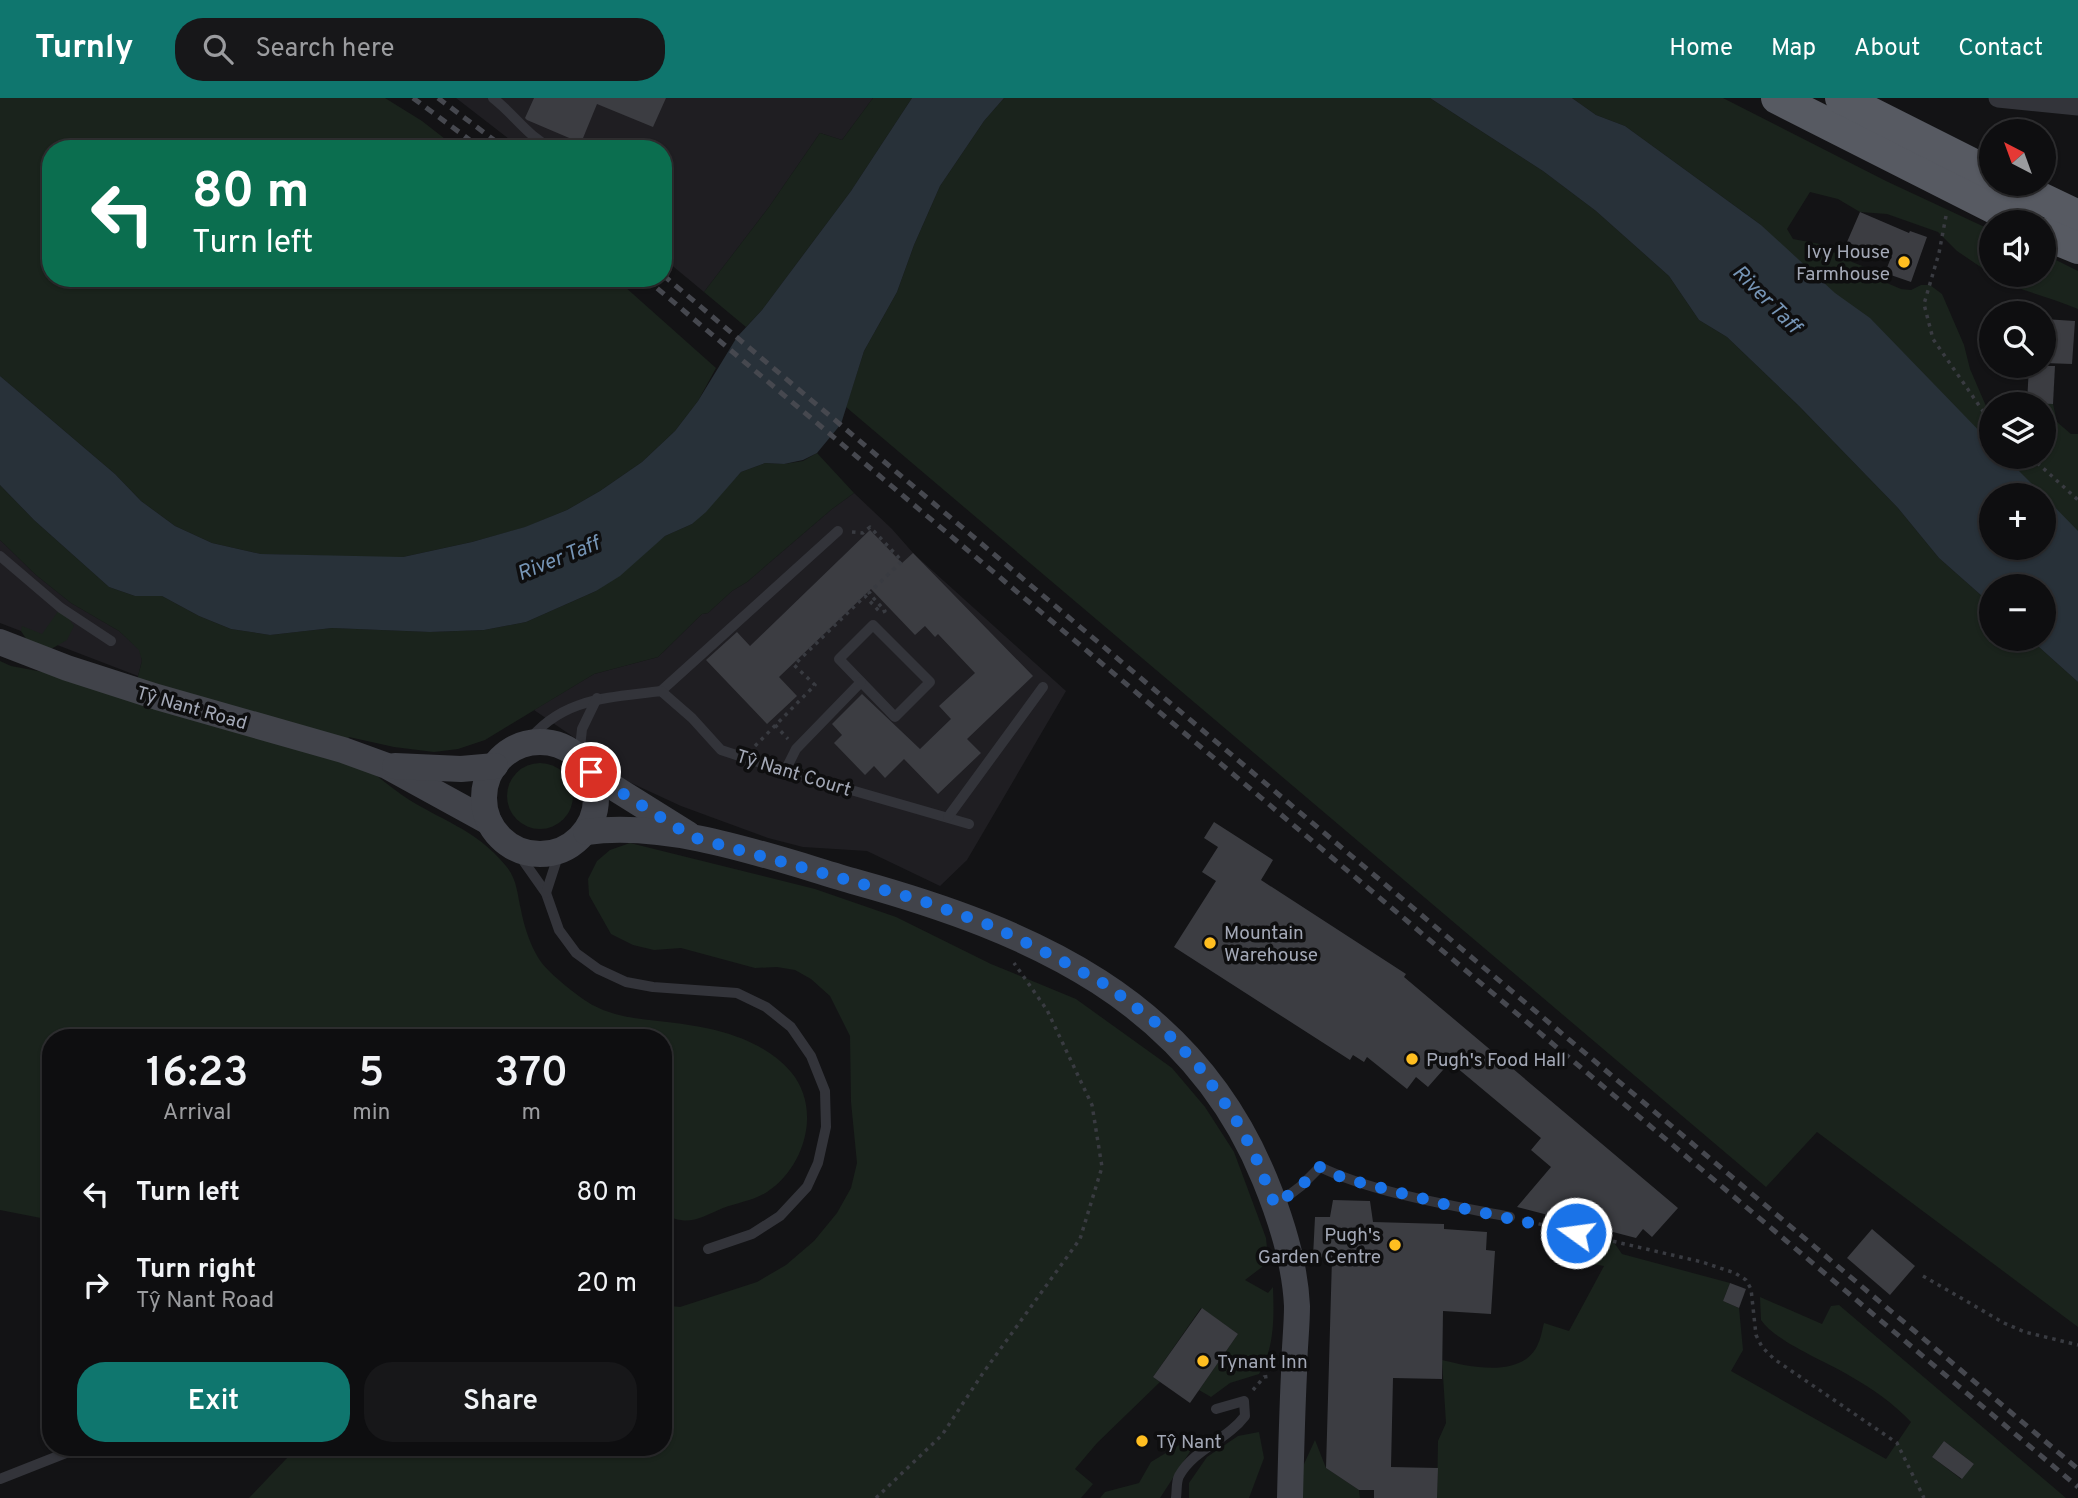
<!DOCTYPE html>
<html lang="en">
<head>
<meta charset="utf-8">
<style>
  :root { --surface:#0e0e10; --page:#171719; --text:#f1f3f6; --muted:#9b9c9f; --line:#2e2e30; --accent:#0f766e }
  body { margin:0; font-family:Overpass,sans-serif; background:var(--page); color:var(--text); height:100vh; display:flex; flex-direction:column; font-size:26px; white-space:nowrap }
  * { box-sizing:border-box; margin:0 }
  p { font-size:23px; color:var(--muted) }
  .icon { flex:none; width:38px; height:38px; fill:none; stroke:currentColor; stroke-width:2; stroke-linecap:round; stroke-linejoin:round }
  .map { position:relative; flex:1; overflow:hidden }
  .side { position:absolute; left:42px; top:931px; width:630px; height:427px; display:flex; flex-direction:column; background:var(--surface); border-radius:28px; box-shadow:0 2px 5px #0004,0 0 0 2px var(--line) }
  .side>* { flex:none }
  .hud { position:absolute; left:42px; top:42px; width:630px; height:147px; border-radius:28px; box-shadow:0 2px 5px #0004,0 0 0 2px var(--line); background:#0b6e4f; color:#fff; overflow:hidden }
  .needle { width:46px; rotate:319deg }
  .fabs { position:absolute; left:1979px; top:21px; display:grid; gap:14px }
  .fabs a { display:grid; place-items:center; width:77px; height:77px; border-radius:50%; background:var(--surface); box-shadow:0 2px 5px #0004,0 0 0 2px var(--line); font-size:35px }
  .pin { position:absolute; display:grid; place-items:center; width:60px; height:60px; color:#fff; margin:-30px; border:4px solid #fff; border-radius:50%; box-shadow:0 2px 7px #0007 }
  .me { position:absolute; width:77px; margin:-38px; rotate:284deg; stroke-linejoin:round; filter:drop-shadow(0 0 5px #0008) }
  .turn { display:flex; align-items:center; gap:24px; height:147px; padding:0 35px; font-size:32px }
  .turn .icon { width:91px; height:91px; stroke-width:2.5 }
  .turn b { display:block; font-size:49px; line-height:60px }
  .eta { display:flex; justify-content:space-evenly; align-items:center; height:119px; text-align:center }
  .eta b { font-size:42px; font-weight:600; line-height:49px }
  .button { display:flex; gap:14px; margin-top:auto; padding:14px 35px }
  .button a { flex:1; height:80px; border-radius:28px; background:var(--accent); color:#fff; font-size:28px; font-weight:600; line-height:80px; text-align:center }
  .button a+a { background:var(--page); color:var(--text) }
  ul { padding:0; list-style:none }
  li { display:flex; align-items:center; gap:21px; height:91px; padding:0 35px }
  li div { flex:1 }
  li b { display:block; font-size:26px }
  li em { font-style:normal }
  header { display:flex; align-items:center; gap:42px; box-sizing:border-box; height:98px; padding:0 35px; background:var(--accent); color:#fff }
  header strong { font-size:33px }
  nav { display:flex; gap:38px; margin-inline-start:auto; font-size:24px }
  .search { width:490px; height:63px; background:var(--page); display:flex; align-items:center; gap:18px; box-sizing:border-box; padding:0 24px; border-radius:28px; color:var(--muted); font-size:26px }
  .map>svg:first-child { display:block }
  .built { fill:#1f1e22 }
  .green { fill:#1a231c; fill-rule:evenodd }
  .water { fill:#283139 }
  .building { fill:#3c3d42 }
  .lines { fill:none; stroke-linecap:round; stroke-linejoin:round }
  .path { stroke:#393b41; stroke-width:3.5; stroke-dasharray:3.5 5; stroke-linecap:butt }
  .service { stroke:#33343a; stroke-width:10 }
  .minor { stroke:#33343a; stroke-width:19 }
  .secondary { stroke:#41434a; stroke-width:26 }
  .trunk { stroke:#575a62; stroke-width:32 }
  .rail { stroke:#46484f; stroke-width:5; stroke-dasharray:9 7; stroke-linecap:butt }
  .route { stroke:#1a73e8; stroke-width:12; stroke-dasharray:0 21.6 }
  .poi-dot { fill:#ffbe20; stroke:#0e0e0f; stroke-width:2.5 }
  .labels { text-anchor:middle; stroke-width:7; stroke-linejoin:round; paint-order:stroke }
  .poi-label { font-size:19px; fill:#a3a8b6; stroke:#0e0e0f; text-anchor:start }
  .street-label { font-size:19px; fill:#a3a8b6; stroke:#0e0e0f }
  .water-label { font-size:21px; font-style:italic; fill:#7695b6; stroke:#0e0e0f }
</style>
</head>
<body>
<header>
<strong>Turnly</strong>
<div class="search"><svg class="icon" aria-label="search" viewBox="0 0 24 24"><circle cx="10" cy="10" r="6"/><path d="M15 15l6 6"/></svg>Search here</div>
<nav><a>Home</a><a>Map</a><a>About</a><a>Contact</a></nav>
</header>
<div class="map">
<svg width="2078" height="1400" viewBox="0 0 2078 1400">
  <rect width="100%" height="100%" fill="#131315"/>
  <!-- built -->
  <g class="built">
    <path d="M 456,0 L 873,0 L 842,42 L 820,35 L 769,109 L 704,194 L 663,160 L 663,51 L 522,51 Z"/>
    <path d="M 854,395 L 892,431 L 914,456 L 1066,593 L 967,762 L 940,788 L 867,753 L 803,749 L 768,740 L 681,708 L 614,677 L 575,640 L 534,612 L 594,576 L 658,559 L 702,516 L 708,515 L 732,493 L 747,484 L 832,411 Z"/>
    <path d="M 0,442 L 36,477 L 71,505 L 119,533 L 140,552 L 142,563 L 138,578 L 0,525 Z"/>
  </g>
  <!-- green -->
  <g class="green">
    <path d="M 0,0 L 385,0 L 422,23 L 458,51 L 51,51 L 51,180 L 615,180 L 716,270 L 698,303 L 675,333 L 642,364 L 600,393 L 567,412 L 526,429 L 472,444 L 403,459 L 359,459 L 261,456 L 212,445 L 175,428 L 141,403 L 115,376 L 0,278 Z"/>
    <path d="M 873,0 L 912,0 L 851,93 L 762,212 L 746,229 L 704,194 L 769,109 L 820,35 L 842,42 Z"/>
    <path d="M 1004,0 L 1430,0 L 1543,73 L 1596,113 L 1669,178 L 1699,222 L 1727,239 L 1799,308 L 1898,410 L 1939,460 L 1991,506 L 1992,541 L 2030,541 L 2078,584 L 2078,1229 L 1817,1034 L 1766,1089 L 846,309 L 864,253 L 897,194 L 914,147 L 940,88 L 984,23 Z"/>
    <path d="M 1572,0 L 1723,0 L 1886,83 L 1991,132 L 1991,176 L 1957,153 L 1938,134 L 1887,116 L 1860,114 L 1838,101 L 1810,94 L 1787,131 L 1793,141 L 1820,146 L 1847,162 L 1870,171 L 1882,183 L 1901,191 L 1911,192 L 1921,187 L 1930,187 L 1942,196 L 1964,247 L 1970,271 L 1986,308 L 1991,314 L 1991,348 L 1831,199 L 1761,127 L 1625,28 L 1596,17 Z"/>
    <path d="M 2044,156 L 2078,173 L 2078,211 C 2049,198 2020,194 1992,177 L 2044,177 Z"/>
    <path d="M 2027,305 L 2053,306 L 2057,324 L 2071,336 L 2078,336 L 2078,438 L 2044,403 L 2044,397 L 2039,397 L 2002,359 L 2044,359 L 2044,306 Z"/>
    <path d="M 817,355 L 854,395 L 832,411 L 747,484 L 732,493 L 708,515 L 702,516 L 658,559 L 594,576 L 485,642 L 458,651 L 434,654 L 394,649 L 349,639 L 343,652 C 363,666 382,683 402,697 C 440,723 474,729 506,768 C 517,781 517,795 521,812 C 524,828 530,847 539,861 C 547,874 573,894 586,903 C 610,919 639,921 667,924 C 711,929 761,939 791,974 C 822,1011 805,1069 767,1094 C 755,1102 737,1105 723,1110 C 699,1120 689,1129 663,1116 L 663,940 L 51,940 L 51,1122 L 0,1112 L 0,563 L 11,568 L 139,592 L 138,578 L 142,563 L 139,552 L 119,533 L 71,505 L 36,477 L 0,442 L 0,387 L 34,422 L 109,489 L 135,498 L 162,498 L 199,518 L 231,531 L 270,537 L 332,530 L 430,534 L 484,532 L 526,524 L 596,493 L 665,438 L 692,426 L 741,374 L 765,365 L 784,366 L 803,363 Z"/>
    <path d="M 59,512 L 67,518 L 74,528 L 67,542 L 51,551 L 27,542 L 21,533 L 22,528 L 42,536 Z"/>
    <circle cx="540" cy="698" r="33"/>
    <path d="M 630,745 L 815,791 L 896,819 L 991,866 L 1076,901 L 1172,970 L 1205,1009 L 1234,1054 L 1266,1140 L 1268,1161 L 1262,1169 L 1245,1182 L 1268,1195 L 1273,1189 C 1274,1220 1275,1248 1259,1276 L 1230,1285 L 1211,1299 L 1199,1292 L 1238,1236 L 1201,1210 L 1153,1279 L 1160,1284 L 1097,1345 L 1075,1371 L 1093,1386 L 1081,1400 L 249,1400 L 288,1359 L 294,1349 L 663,1349 L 663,1207 L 680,1209 L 757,1184 L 786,1167 L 814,1143 L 837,1115 L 851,1090 L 857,1065 L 851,1004 L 850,938 L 830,898 L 811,881 L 795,872 L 777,869 L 755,870 L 681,850 L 654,852 L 633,847 L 611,836 L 589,797 L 588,781 L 597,763 L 610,752 Z"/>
    <path d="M 1560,1121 L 1606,1133 L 1622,1156 L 1730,1185 L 1723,1203 L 1739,1210 L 1743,1252 L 1731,1273 L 1886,1361 L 1911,1324 C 1893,1305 1873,1291 1850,1278 C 1825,1263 1776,1244 1761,1222 L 1760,1199 L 1822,1226 L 1831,1208 L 1839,1207 L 2066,1400 L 1437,1400 L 1438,1343 L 1446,1325 L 1442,1262 C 1470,1269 1523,1281 1538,1246 C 1541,1240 1542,1232 1544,1225 L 1569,1233 L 1604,1168 L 1553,1159 L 1544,1151 L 1543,1142 L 1556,1130 ZM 1944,1343 L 1974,1366 L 1961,1381 L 1932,1359 Z"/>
    <path d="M 1259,1334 L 1264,1360 L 1249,1400 L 1189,1400 L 1189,1385 L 1207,1359 L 1238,1338 Z"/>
    <path d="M 1194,1338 L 1191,1352 L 1160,1400 L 1100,1400 L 1105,1394 L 1139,1385 L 1151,1364 Z"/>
    <path d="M 1315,1342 L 1326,1370 L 1359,1392 L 1360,1400 L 1297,1400 L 1299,1377 Z"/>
  </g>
  <!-- water -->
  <g class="water">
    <path d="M 912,0 L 1004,0 L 984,23 L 940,88 L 914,147 L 897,194 L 864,253 L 841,326 L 817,355 L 803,362 L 784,366 L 765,365 L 741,374 L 706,414 L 692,426 L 665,438 L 620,478 L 596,493 L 526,524 L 484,532 L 430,534 L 332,530 L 270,537 L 231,531 L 199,518 L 162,498 L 135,498 L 109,489 L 34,422 L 0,387 L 0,278 L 115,376 L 141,403 L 175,428 L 212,445 L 261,456 L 403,459 L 472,444 L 525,429 L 567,412 L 600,393 L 642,364 L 675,333 L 698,303 L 737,239 L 762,212 L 851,93 Z"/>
    <path d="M 1430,0 L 1572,0 L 1596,17 L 1625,28 L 1761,127 L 1835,195 L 1870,220 L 1991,345 L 1992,359 L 2005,359 L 2043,397 L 1992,397 L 1992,450 L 2044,450 L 2044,398 L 2078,433 L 2078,584 L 2030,541 L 2044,541 L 2044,488 L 1992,488 L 1991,506 L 1939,460 L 1898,410 L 1799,308 L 1727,239 L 1699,222 L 1669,178 L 1596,113 L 1543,73 Z"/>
  </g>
  <!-- building -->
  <g class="building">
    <path d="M 534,0 L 666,0 L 653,29 L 597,6 L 581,45 L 527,22 L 525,20 Z"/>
    <path d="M 1860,114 L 1909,135 L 1910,133 L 1927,139 L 1911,184 L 1885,175 L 1890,162 L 1847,144 Z"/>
    <path d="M 2044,221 L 2075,223 L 2072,266 L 2044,265 Z"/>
    <path d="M 2029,268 L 2055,268 L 2053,306 L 2027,305 Z"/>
    <path d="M 870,432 L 902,465 L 913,455 L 1033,578 L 967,641 L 981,655 L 938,696 L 904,661 L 885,680 L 874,668 L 865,677 L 834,645 L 842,637 L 832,626 L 862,596 L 920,651 L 951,621 L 939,608 L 975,575 L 938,536 L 935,539 L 925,528 L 915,537 L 871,491 L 779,579 L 797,598 L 767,626 L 706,562 L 737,534 L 750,548 Z"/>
    <path d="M 1214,724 L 1273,762 L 1261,782 L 1406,876 L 1404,879 L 1678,1110 L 1652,1139 L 1643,1131 L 1636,1140 L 1517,1109 L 1551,1069 L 1531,1052 L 1541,1040 L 1450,964 L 1428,989 L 1416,979 L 1407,991 L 1367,959 L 1364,964 L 1353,957 L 1350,962 L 1174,849 L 1216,783 L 1202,774 L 1218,749 L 1204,740 Z"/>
    <path d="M 1333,1102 L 1370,1103 L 1373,1124 L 1444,1126 L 1444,1131 L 1487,1134 L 1486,1152 L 1495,1153 L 1491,1216 L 1443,1213 L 1442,1281 L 1393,1280 L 1391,1369 L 1438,1370 L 1437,1400 L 1374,1400 L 1374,1392 L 1359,1392 L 1326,1370 L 1332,1160 L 1313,1159 L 1315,1119 L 1330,1119 Z"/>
    <path d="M 1872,1131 L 1915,1168 L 1890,1197 L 1847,1160 Z"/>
    <path d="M 1730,1185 L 1746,1191 L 1739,1210 L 1723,1203 Z"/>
    <path d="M 1202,1210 L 1238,1236 L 1190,1305 L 1153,1279 Z"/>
    <path d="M 1944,1343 L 1974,1366 L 1962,1381 L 1932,1359 Z"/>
  </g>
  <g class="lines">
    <!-- path -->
    <g class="path">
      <path d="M 1946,118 L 1939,155 L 1924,206 L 1933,241 L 1985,316 L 1992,322"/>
      <path d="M 2031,359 L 2078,402"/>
      <path d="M 852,434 L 863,435 L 870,429 L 902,463 L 869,495 L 885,513 L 881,515"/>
      <path d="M 775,627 L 788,641"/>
      <path d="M 755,648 L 815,587 L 794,567 L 865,498 L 879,513"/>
      <path d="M 1522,1122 L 1702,1164 L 1735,1175 L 1746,1182 L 1751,1191 L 1756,1237 L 1762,1249 L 1774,1261 L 1897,1345 L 1924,1400"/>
      <path d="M 1923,1178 L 2004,1225 L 2025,1234 L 2078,1247"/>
      <path d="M 1253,1292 L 1264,1279 L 1271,1278"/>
      <path d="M 876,1400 L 942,1337 L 983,1275 L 1080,1141 L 1102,1069 L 1092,1007 L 1047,912 L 1014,865"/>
    </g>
    <!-- service -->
    <g class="service">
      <path d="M 493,0 C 515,17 527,38 553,51"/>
      <path d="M 0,458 L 61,510 L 111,543"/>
      <path d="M 873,527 L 930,584 L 895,619 L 839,561 Z"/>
      <path d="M 661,593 L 838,433"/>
      <path d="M 526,646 C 561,599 609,600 661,593 L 692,620 L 721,652 L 785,673 L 969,726"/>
      <path d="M 579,659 L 582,631 L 597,600"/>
      <path d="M 785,673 L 796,651 L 861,584"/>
      <path d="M 948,719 L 1043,589"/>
      <path d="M 515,751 L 546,795 L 559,832 L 576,855 L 598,871 L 626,884 L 653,889 L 737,895 L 766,909 L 791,929 L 811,958 L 825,993 L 826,1029 L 818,1065 L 807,1089 L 780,1118 L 752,1136 L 708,1151"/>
      <path d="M 546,795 L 560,752"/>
      <path d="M 1276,1107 L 1301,1088 L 1320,1069 C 1374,1095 1450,1107 1510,1119"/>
      <path d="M 0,1381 L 76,1351"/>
      <path d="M 1176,1400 C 1177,1393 1176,1384 1179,1378 C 1194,1351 1227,1342 1245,1318 L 1244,1303 L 1216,1311"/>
    </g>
    <!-- minor -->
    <path class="minor" d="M 1998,0 L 2078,8"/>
    <!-- secondary -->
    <g class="secondary">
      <path d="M 0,544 L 67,570 L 157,599 L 343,652 L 387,668 L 489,724"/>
      <circle cx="540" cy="700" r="56"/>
      <path d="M 395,668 L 461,671 L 495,668"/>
      <path d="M 594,684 L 608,686 L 688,736"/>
      <path d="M 586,734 C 672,722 773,760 856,784 C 1032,833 1192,902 1265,1082 C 1281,1121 1295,1165 1297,1208 C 1297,1230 1294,1253 1294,1275 C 1292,1317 1291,1358 1290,1400"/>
    </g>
    <!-- trunk -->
    <g class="trunk">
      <path d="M 1777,0 L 2022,124"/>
      <path d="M 1841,0 L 1992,76"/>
      <path d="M 2011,86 L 2078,118"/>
      <path d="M 2044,136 L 2078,150"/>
    </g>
    <!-- rail -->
    <g class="rail">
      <path d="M 413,0 L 482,51"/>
      <path d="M 438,0 L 506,51"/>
      <path d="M 663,177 L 2078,1371"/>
      <path d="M 645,180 L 2078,1389"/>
    </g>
  </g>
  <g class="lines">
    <!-- route -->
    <path class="route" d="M 591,674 L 594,684 L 608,686 L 692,739 L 917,801 L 992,828 L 1055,859 L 1108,888 L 1159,927 L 1197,966 L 1234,1018 L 1254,1055 L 1275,1107 L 1301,1088 L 1320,1069 L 1343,1080 L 1448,1107 L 1576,1135"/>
  </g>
  <!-- markers -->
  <g class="poi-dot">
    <circle cx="1904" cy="164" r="7"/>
    <circle cx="1210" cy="845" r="7"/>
    <circle cx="1412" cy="961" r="7"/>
    <circle cx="1395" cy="1147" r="7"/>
    <circle cx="1203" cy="1263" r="7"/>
    <circle cx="1142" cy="1343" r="7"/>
  </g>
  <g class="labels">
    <!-- poi labels -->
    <g class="poi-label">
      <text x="1890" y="160" text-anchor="end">Ivy House<tspan x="1890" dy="22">Farmhouse</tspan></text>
      <text x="1224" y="841">Mountain<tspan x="1224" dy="22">Warehouse</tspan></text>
      <text x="1426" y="968">Pugh's Food Hall</text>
      <text x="1381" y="1143" text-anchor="end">Pugh's<tspan x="1381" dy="22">Garden Centre</tspan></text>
      <text x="1217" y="1270">Tynant Inn</text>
      <text x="1156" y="1350">Tŷ Nant</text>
    </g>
    <!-- street labels -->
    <g class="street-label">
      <text transform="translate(192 609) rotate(16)" y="7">Tŷ Nant Road</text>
      <text transform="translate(794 674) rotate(17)" y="7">Tŷ Nant Court</text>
    </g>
    <!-- water labels -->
    <g class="water-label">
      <text transform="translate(1767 201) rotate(45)" y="7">River Taff</text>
      <text transform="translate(558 460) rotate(-22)" y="7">River Taff</text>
    </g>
  </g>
</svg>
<div class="fabs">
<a><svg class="needle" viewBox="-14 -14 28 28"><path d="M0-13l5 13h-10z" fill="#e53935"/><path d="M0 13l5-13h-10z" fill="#9b9c9f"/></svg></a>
<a><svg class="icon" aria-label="sound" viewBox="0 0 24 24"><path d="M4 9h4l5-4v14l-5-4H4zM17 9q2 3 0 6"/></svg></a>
<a><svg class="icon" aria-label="search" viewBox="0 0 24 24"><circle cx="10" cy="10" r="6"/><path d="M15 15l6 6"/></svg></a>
<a><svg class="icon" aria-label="layers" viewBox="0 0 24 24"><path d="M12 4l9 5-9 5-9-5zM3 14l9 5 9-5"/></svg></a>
<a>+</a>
<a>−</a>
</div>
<div class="pin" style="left:591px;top:674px;background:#d93025"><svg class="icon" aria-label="arrive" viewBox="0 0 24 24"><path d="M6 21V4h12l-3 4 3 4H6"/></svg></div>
<svg class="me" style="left:1576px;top:1135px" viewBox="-20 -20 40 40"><circle r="17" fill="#1a73e8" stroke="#fff" stroke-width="3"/><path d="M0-11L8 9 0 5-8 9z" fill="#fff"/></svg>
<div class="hud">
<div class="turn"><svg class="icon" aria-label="left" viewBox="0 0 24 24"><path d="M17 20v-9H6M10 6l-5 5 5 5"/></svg><div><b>80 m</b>Turn left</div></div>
</div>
<section class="side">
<div class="eta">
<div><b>16:23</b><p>Arrival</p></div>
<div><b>5</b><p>min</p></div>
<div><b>370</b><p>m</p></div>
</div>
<ul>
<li><svg class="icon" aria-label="left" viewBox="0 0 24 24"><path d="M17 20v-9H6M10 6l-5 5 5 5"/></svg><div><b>Turn left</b></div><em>80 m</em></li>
<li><svg class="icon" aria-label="right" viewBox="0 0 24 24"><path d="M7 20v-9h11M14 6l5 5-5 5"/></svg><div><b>Turn right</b><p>Tŷ Nant Road</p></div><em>20 m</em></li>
</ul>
<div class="button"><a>Exit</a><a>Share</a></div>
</section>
</div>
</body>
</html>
